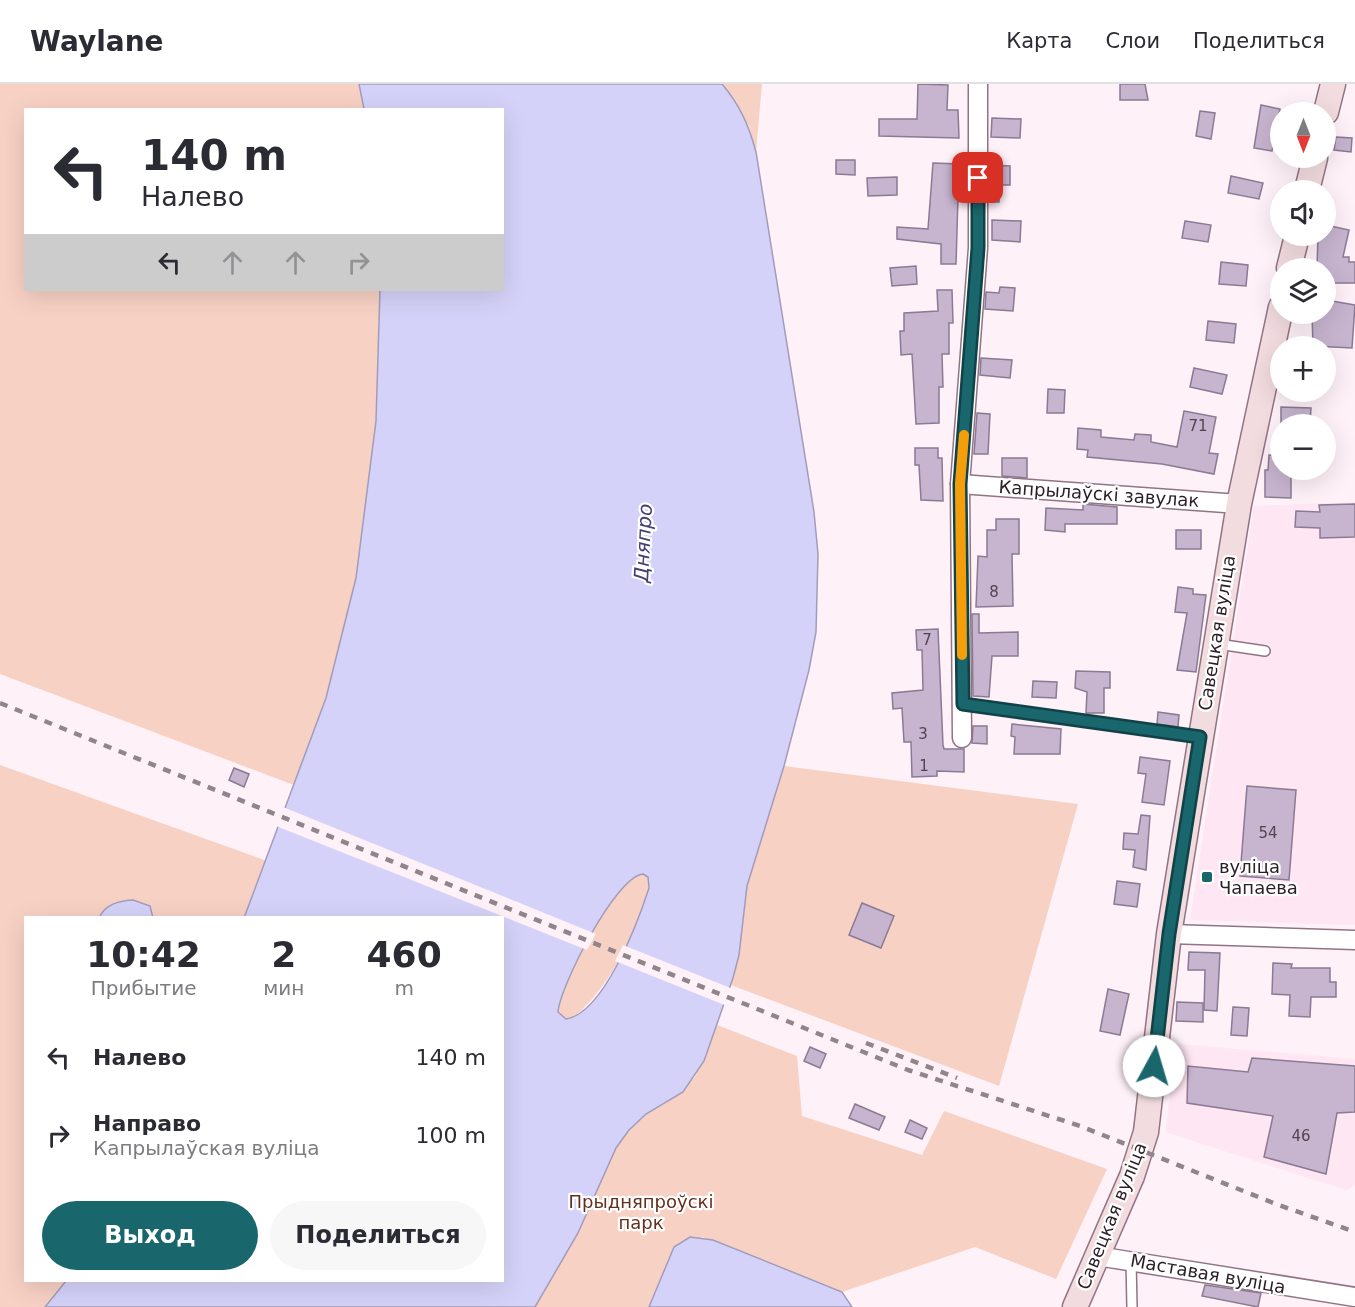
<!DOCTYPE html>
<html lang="ru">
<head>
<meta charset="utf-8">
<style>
  :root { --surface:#fff; --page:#f7f7f7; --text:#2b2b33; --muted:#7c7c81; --line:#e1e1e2; --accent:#19666d }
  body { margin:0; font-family:"DejaVu Sans",sans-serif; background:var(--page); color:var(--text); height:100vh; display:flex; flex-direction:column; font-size:22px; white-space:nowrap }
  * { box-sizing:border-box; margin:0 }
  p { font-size:20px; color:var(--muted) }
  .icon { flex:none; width:33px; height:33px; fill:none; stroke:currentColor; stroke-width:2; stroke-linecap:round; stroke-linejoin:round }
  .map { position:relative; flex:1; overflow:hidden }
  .details { position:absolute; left:24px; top:832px; width:480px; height:366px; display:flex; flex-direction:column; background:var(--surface); border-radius:0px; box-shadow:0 6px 24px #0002 }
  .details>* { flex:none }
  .top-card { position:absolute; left:24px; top:24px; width:480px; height:183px; border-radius:0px; box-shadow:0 6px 24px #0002; background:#fff; color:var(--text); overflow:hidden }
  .needle { width:39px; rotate:180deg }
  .buttons { position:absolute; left:1270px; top:18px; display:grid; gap:12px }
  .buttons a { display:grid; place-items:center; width:66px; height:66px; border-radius:50%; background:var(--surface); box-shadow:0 6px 24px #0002; font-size:30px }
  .pin { position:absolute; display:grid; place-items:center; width:51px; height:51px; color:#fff; margin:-26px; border-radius:12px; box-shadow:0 3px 9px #0006 }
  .me { position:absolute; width:66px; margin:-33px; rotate:6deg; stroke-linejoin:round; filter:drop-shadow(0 0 4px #0008) }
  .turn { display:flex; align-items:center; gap:21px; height:126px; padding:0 18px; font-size:27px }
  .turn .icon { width:78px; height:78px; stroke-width:2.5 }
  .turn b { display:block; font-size:42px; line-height:51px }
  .lanes { display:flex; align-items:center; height:57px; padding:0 18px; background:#0003; justify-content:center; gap:30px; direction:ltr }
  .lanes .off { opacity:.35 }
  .eta { display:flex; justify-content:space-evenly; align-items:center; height:102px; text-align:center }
  .eta b { font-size:36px; font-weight:700; line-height:42px }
  .cta { display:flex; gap:12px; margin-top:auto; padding:12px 18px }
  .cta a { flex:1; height:69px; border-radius:36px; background:var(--accent); color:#fff; font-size:24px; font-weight:700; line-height:69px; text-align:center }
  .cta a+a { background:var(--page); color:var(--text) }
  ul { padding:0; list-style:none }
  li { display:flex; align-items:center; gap:18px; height:78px; padding:0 18px }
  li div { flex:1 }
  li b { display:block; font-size:22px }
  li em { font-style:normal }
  header { display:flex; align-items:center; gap:36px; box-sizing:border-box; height:84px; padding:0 30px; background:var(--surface); border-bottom:2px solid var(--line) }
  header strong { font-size:28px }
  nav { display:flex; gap:33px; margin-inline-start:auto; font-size:21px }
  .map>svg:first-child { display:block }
  .built { fill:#fee6f3 }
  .green { fill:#f7d1c4 }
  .water { fill:#d5d2f9; stroke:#a29cba; stroke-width:1.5; fill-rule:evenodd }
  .pier { fill:#fef1f8 }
  .building { fill:#c7b4cf; stroke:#8b7a93; stroke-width:1.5 }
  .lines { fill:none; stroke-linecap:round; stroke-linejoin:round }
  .service-casing { stroke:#917484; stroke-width:12 }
  .minor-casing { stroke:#917484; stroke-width:21 }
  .secondary-casing { stroke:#917484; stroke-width:27 }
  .service { stroke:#fff; stroke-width:9 }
  .minor { stroke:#fff; stroke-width:18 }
  .secondary { stroke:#f3dcdf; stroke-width:24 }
  .rail { stroke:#91848b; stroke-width:4.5; stroke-dasharray:8 8; stroke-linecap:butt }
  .route-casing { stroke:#104247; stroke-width:15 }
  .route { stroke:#19666d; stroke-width:10 }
  .slow { stroke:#f59e0b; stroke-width:10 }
  .poi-dot { fill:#19666d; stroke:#fff; stroke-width:2 }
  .labels { text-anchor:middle; stroke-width:4.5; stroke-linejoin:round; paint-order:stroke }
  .number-label { font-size:15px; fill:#524450 }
  .street-label { font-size:18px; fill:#2b1f26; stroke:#fff }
  .poi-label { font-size:18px; fill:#2b1f26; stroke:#fff; text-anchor:start }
  .park-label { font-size:18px; fill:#652f1c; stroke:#fff }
  .water-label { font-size:20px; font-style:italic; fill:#463f71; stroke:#fff }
</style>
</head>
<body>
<header>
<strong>Waylane</strong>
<nav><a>Карта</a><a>Слои</a><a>Поделиться</a></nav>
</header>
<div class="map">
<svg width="1355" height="1223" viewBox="0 0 1355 1223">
  <rect width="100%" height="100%" fill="#fef1f8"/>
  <!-- built -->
  <g class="built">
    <path d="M 1355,418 L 1355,841 L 1190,836 L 1254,422 Z"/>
    <path d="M 1177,960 L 1355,975 L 1355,1101 L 1346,1106 L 1165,1048 Z"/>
  </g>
  <!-- green -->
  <g class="green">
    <path d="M 0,0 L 359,0 L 364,25 L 26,26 L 26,206 L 380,206 C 381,340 367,486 326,615 C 316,644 305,672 294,701 L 0,590 Z"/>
    <path d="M 722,0 L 762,0 L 756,68 L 749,42 Z"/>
    <path d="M 0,681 L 267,777 L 244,834 L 26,834 L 26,1197 L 66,1197 L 45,1223 L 0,1223 Z"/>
    <path d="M 784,682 L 1078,720 L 999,1002 L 731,901 L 739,871 L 747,803 Z"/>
    <path d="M 643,790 L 648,793 C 657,820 595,930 566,935 L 558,928 C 560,901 616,792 643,790 Z"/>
    <path d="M 717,941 L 797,972 L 802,1032 L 922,1071 L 944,1027 L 1107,1085 L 1056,1195 L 975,1163 L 842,1208 L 702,1153 L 670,1171 L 649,1223 L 535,1223 L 578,1149 L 616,1064 L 629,1046 L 646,1030 L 665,1020 L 695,993 Z"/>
  </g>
  <!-- water -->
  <g class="water">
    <path d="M 359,0 L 722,0 C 740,21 749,42 756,68 L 814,428 L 818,470 L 816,548 L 809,586 L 784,682 L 747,802 L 739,871 L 733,894 L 704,977 L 683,1008 L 646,1030 L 629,1046 L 616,1064 L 578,1149 L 535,1223 L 45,1223 L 66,1197 L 502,1197 L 502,834 L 244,834 L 326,614 L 356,494 L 376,337 L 380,206 L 502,206 L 502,26 L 364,25 ZM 643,790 L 648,793 L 649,804 C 638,838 604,929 566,935 L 558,928 C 560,902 616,792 643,790 Z"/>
    <path d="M 133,816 L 150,822 L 153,834 L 99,834 C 105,820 119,817 133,816 Z"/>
    <path d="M 690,1153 L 713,1156 L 842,1208 L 852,1223 L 649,1223 L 674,1163 Z"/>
  </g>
  <!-- pier -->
  <g class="pier">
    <path d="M 283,723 L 596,850 L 587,866 L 276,742 Z"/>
    <path d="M 623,861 L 733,905 L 727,922 L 615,877 Z"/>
  </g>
  <!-- building -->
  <g class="building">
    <path d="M 918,0 L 948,1 L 947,26 L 958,26 L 959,54 L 879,52 L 879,35 L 917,35 Z"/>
    <path d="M 1120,0 L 1145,0 L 1148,16 L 1120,16 Z"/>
    <path d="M 1261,21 L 1280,25 L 1272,67 L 1254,64 Z"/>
    <path d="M 1200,27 L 1215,29 L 1211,55 L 1196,52 Z"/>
    <path d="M 992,34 L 1021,35 L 1020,54 L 991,53 Z"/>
    <path d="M 1336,53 L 1352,54 L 1351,68 L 1334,66 Z"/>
    <path d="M 836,76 L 855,76 L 855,91 L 836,90 Z"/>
    <path d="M 933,79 L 959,80 L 956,180 L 941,180 L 941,160 L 897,155 L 897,143 L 928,145 Z"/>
    <path d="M 989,81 L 1010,82 L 1010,101 L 999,101 L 999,118 L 989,118 Z"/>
    <path d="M 1231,92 L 1263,99 L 1259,115 L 1228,109 Z"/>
    <path d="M 897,93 L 897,111 L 868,112 L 867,94 Z"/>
    <path d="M 992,136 L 1021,137 L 1020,158 L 992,156 Z"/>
    <path d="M 1185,137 L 1211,141 L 1208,158 L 1182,154 Z"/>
    <path d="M 1326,141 L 1349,146 L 1343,173 L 1349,173 L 1349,178 L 1355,178 L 1355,199 L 1326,199 L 1326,184 L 1317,184 L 1318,152 L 1326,152 Z"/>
    <path d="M 1221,178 L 1248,181 L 1246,202 L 1219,200 Z"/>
    <path d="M 916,182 L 917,200 L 892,202 L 890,184 Z"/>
    <path d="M 1000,203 L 1015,204 L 1013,227 L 985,225 L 986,208 L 999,209 Z"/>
    <path d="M 937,206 L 952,206 L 953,239 L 949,239 L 949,270 L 942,270 L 943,303 L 939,303 L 939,339 L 916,340 L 912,270 L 901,271 L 900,247 L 904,247 L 904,229 L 938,227 Z"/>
    <path d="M 1326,216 L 1355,221 L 1352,264 L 1313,262 L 1312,230 L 1326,230 Z"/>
    <path d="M 1208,237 L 1236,240 L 1234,259 L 1206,256 Z"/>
    <path d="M 981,274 L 1012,276 L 1010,294 L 980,291 Z"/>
    <path d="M 1194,284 L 1227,291 L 1222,310 L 1190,303 Z"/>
    <path d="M 1048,305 L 1065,306 L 1064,329 L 1047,329 Z"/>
    <path d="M 1281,323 L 1311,324 L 1310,340 L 1281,340 Z"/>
    <path d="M 1184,327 L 1216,333 L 1209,369 L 1218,370 L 1214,390 L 1162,380 L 1087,373 L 1088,366 L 1077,365 L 1078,344 L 1101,346 L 1101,353 L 1134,356 L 1135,350 L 1151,351 L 1151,358 L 1177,363 Z"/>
    <path d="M 977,329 L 990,330 L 988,370 L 974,370 Z"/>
    <path d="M 915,364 L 938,364 L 938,374 L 942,374 L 943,417 L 921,416 L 919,381 L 915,381 Z"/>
    <path d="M 1269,371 L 1281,372 L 1281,386 L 1291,386 L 1291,414 L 1265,413 L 1265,386 L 1268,386 Z"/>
    <path d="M 1002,374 L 1027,374 L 1027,394 L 1002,392 Z"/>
    <path d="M 1083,420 L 1117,423 L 1117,440 L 1065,440 L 1065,448 L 1045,446 L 1046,424 L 1083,426 Z"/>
    <path d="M 1355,420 L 1355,453 L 1320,454 L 1320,444 L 1295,443 L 1296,427 L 1320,428 L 1319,421 Z"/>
    <path d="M 996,435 L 1019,435 L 1019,470 L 1012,470 L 1013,522 L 976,523 L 978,472 L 987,473 L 987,446 L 996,446 Z"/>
    <rect x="1176" y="446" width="25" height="19"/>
    <path d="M 1178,503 L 1193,505 L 1193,510 L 1206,511 L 1196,588 L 1177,586 L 1187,529 L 1175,528 Z"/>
    <path d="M 972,530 L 979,530 L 979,549 L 1018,548 L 1018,572 L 992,572 L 989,613 L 973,612 Z"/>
    <path d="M 938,545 L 943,661 L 944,665 L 964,665 L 964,688 L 937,687 L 937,692 L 912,693 L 911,658 L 904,658 L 902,624 L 893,625 L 892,609 L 923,606 L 922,566 L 917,566 L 916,546 Z"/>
    <path d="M 1076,587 L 1110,588 L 1110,604 L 1104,604 L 1104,629 L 1086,629 L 1087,608 L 1075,604 Z"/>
    <path d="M 1033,597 L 1057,598 L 1056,614 L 1032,613 Z"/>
    <path d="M 1158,628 L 1179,631 L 1178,643 L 1157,640 Z"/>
    <path d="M 1012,640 L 1061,645 L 1060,670 L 1014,670 L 1015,653 L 1011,652 Z"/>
    <path d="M 973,642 L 987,642 L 987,660 L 972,659 Z"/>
    <path d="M 1140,673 L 1170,677 L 1164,721 L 1142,718 L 1146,690 L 1138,689 Z"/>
    <path d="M 234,684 L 249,690 L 244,703 L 229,696 Z"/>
    <path d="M 1247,702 L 1296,706 L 1289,796 L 1240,792 Z"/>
    <path d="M 1141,731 L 1150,732 L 1146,786 L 1133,783 L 1135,766 L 1123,765 L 1124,749 L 1138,750 Z"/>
    <path d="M 1117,797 L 1140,800 L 1137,823 L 1114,820 Z"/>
    <path d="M 862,819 L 894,832 L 881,864 L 849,851 Z"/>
    <path d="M 1189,868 L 1220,869 L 1217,927 L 1204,926 L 1205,886 L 1188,886 Z"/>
    <path d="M 1273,879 L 1292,880 L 1291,884 L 1330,884 L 1330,898 L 1336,898 L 1336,913 L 1311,913 L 1310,933 L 1289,932 L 1290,911 L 1272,910 Z"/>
    <path d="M 1108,905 L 1129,910 L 1120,951 L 1100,947 Z"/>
    <path d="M 1177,918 L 1203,919 L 1203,938 L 1176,937 Z"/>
    <path d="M 1233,923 L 1249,924 L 1247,952 L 1231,951 Z"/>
    <path d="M 810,963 L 826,970 L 820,984 L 804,977 Z"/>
    <path d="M 1252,974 L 1355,982 L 1355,1028 L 1337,1029 L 1326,1090 L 1264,1073 L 1273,1032 L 1187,1019 L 1188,982 L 1248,988 Z"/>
    <path d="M 855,1020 L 885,1033 L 879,1046 L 849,1034 Z"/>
    <path d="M 910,1036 L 927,1044 L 922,1055 L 905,1048 Z"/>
    <path d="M 1205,1201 L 1261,1209 L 1258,1223 L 1202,1212 Z"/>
  </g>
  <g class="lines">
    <defs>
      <g id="service">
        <path d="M 1218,560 L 1265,567"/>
        <path d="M 963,619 L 1200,653"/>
        <path d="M 1131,1176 L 1132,1223"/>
      </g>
      <g id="minor">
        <path d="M 960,400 L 1239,420"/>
        <path d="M 962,654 L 960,400 L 978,164 L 978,0"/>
        <path d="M 1169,850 L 1355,856"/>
        <path d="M 1097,1172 L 1355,1213"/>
      </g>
      <g id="secondary">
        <path d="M 1326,28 L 1333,0"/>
        <path d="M 1307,106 L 1315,74"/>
        <path d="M 1289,184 L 1297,152"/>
        <path d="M 1075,1223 L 1132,1092 L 1146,1048 L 1169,850 L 1239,420 L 1281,223"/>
      </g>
    </defs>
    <!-- service casing -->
    <use href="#service" class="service-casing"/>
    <!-- minor casing -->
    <use href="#minor" class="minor-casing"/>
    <!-- secondary casing -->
    <use href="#secondary" class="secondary-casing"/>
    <!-- service -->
    <use href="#service" class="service"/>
    <!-- minor -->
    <use href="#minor" class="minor"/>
    <!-- secondary -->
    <use href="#secondary" class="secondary"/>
    <!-- rail -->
    <g class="rail">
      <path d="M 0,619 L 908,986 L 1080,1042 L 1276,1120 L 1355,1148"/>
      <path d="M 866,959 L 957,994"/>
    </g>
  </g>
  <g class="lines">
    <defs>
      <path id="route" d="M 978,94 L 978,164 L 960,400 L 963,620 L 1200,653 L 1169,850 L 1154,982"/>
    </defs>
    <!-- route casing -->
    <use href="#route" class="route-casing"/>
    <!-- route -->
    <use href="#route" class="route"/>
    <!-- slow -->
    <path class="slow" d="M 962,571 L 960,400 L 964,351"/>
  </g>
  <!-- markers -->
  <rect class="poi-dot" x="1201" y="787" width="12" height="12" rx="3"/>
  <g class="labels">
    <!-- number labels -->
    <g class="number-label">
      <text x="1198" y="347">71</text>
      <text x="994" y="513">8</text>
      <text x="927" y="561">7</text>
      <text x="923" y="655">3</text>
      <text x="924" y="687">1</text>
      <text x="1268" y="754">54</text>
      <text x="1301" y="1057">46</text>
    </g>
    <!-- street labels -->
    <g class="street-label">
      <text transform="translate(1099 410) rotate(4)" y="6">Капрылаўскі завулак</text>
      <text transform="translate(1217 549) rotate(-81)" y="6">Савецкая вуліца</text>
      <text transform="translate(1112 1132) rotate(-68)" y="6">Савецкая вуліца</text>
      <text transform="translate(1208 1190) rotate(10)" y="6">Маставая вуліца</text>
    </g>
    <!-- poi labels -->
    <g class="poi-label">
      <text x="1219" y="789">вуліца<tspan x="1219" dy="21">Чапаева</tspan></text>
    </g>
    <!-- park labels -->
    <g class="park-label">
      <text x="641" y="1124">Прыдняпроўскі<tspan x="641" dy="21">парк</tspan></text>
    </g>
    <!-- water labels -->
    <g class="water-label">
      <text transform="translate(643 459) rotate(-87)" y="7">Дняпро</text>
    </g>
  </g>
</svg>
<div class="buttons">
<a><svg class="needle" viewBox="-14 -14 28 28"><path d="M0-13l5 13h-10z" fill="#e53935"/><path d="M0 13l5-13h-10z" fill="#7c7c81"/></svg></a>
<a><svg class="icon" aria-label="sound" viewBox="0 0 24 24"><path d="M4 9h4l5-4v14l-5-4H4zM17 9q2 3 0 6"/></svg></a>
<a><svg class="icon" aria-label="layers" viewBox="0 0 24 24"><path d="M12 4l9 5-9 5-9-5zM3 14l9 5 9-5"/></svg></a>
<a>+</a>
<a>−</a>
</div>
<div class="pin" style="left:978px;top:94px;background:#d93025"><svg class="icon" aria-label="arrive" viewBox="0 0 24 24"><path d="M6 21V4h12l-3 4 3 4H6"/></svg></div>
<svg class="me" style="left:1154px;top:982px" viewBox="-20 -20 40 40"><circle r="19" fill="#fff"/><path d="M0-13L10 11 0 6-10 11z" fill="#19666d"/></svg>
<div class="top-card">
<div class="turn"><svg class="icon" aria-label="left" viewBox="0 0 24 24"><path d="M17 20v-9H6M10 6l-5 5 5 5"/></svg><div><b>140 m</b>Налево</div></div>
<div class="lanes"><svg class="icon" aria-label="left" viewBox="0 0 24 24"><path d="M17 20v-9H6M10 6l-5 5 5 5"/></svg><svg class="icon off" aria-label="ahead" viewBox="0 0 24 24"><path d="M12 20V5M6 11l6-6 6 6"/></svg><svg class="icon off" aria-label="ahead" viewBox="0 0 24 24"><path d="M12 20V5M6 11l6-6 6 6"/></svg><svg class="icon off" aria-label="right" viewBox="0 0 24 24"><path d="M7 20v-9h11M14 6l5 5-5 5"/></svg></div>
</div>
<section class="details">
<div class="eta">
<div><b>10:42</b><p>Прибытие</p></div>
<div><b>2</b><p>мин</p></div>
<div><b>460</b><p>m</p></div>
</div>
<ul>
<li><svg class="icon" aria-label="left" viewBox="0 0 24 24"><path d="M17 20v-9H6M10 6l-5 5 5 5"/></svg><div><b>Налево</b></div><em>140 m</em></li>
<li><svg class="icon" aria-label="right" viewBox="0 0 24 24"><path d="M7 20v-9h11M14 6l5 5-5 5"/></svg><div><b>Направо</b><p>Капрылаўская вуліца</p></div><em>100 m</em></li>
</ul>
<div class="cta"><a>Выход</a><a>Поделиться</a></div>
</section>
</div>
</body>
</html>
